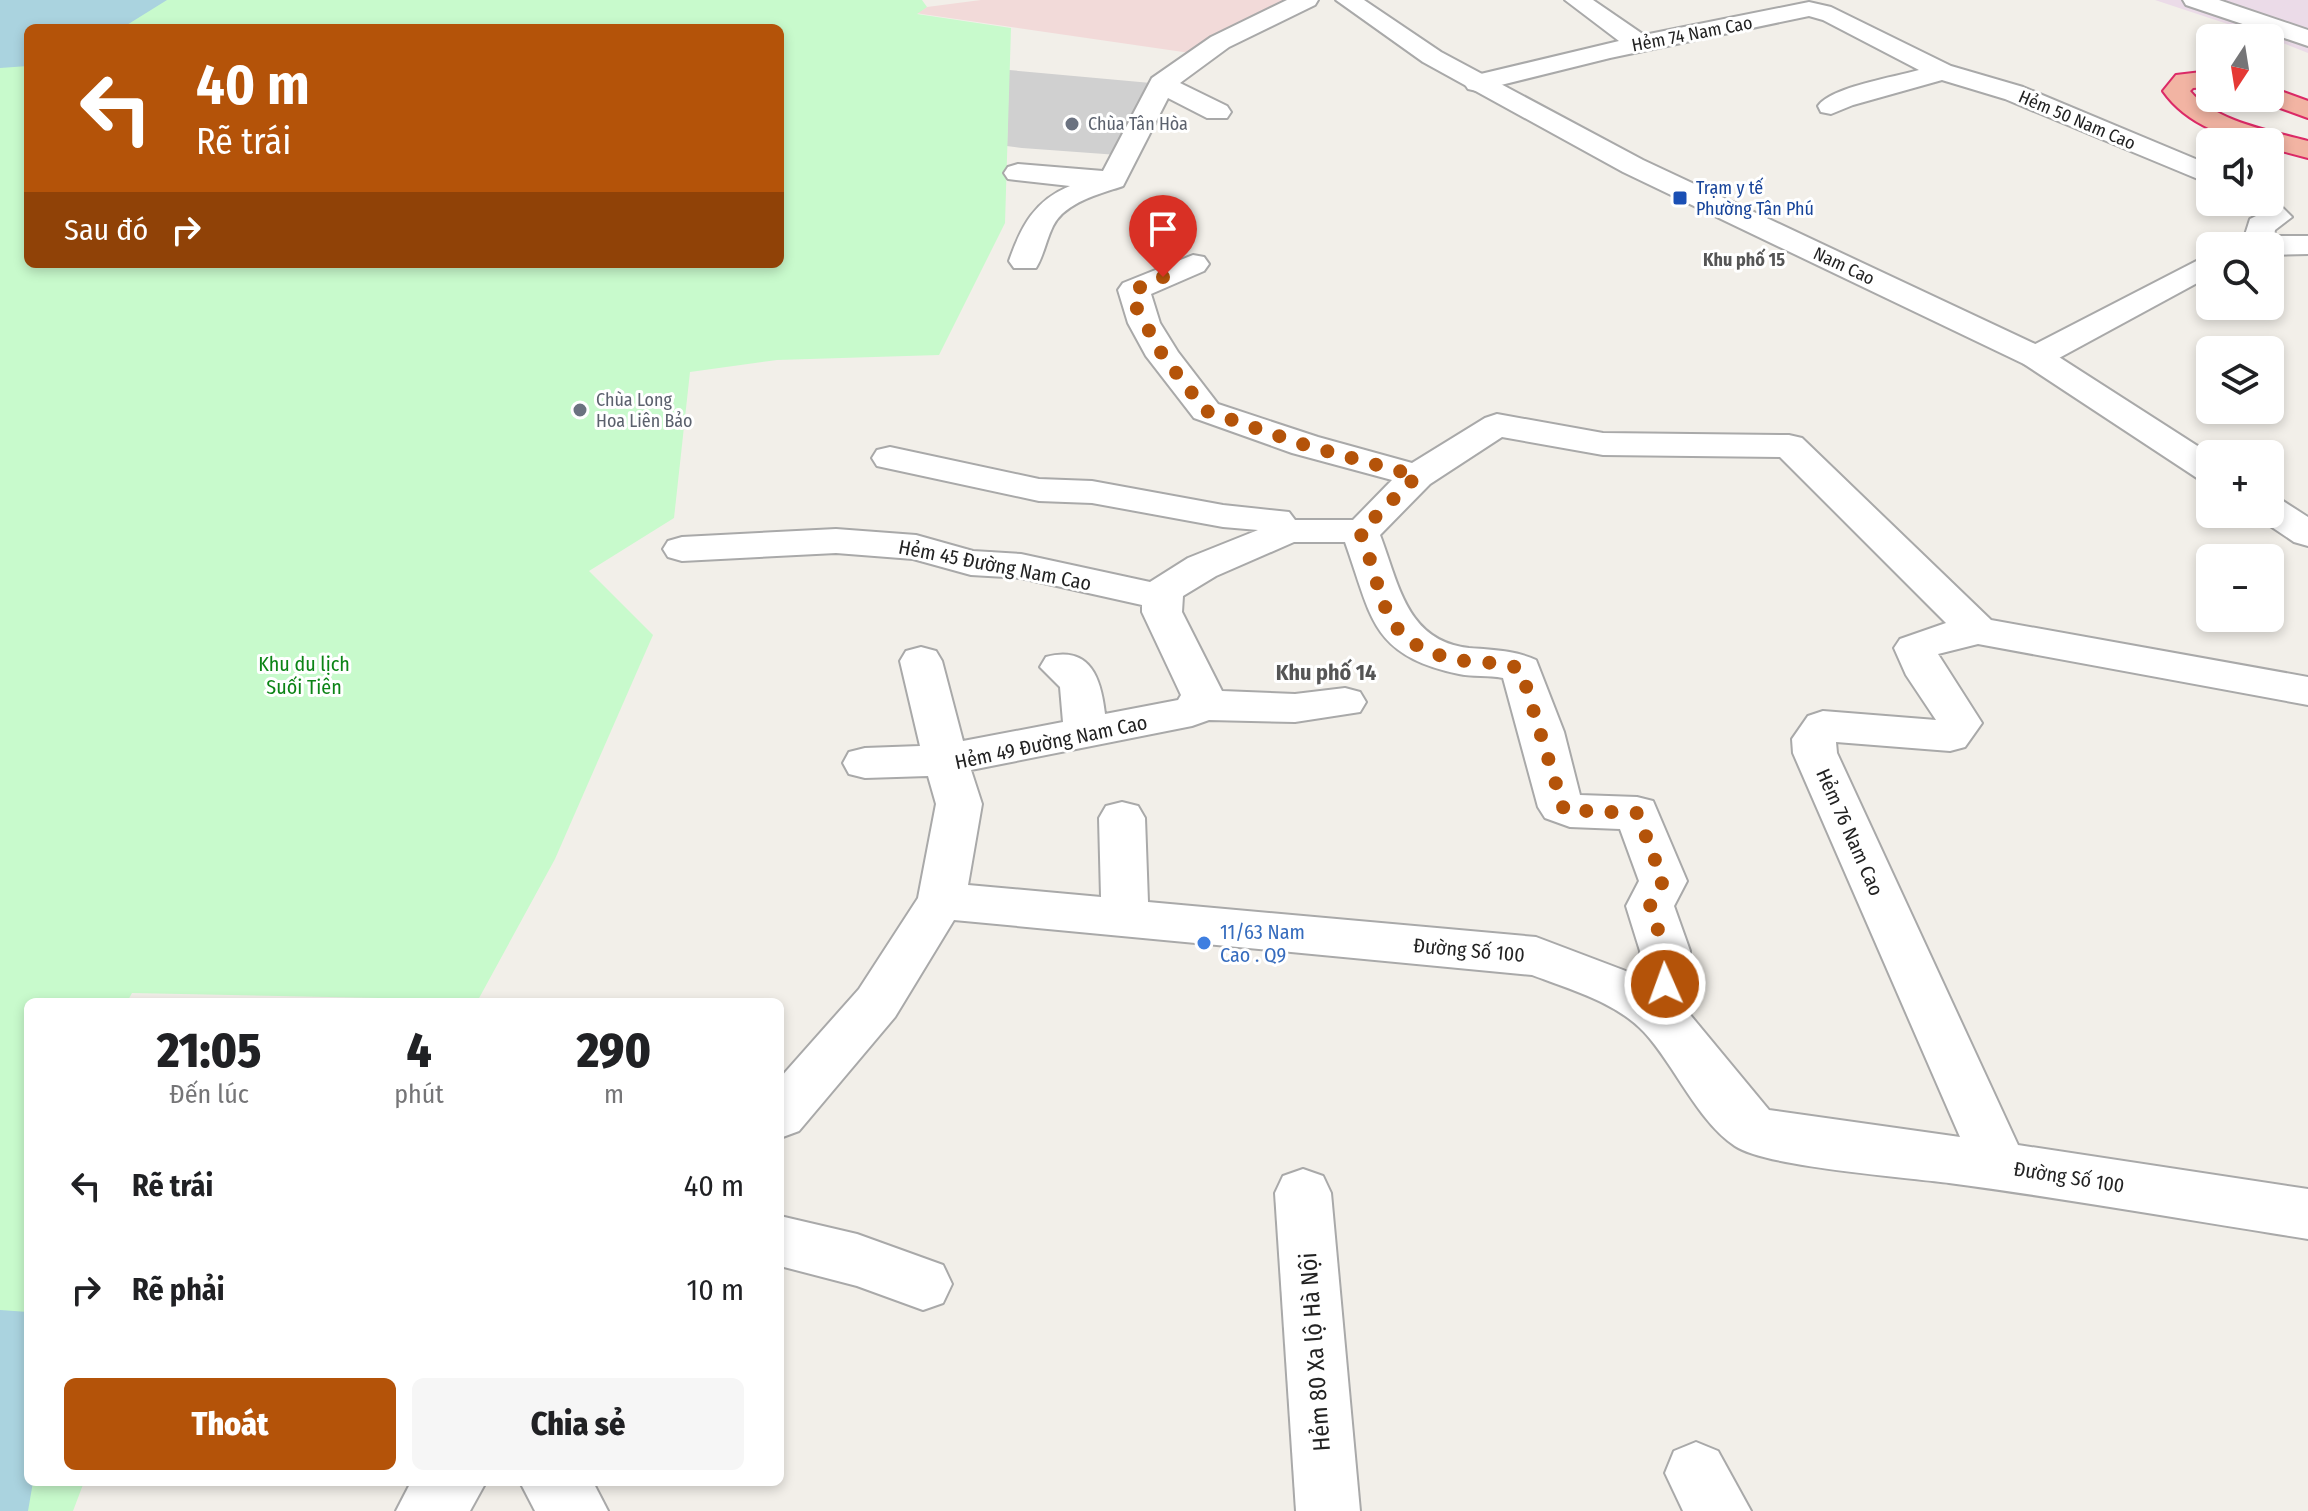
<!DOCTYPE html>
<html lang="vi">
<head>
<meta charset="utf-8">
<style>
  :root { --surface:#fff; --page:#f6f6f6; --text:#202124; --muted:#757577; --accent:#b45309 }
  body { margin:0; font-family:"Fira Sans Condensed",sans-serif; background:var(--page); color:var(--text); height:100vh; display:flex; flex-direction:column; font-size:30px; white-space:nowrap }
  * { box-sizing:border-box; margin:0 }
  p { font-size:26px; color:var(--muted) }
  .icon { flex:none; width:44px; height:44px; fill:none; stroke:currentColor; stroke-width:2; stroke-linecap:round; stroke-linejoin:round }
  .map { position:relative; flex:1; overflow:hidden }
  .sheet { position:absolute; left:24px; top:998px; width:760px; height:488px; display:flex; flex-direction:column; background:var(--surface); border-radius:12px; box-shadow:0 4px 12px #0003 }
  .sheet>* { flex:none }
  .guide { position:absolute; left:24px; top:24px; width:760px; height:244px; border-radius:12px; box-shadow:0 4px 12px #0003; background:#b45309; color:#fff; overflow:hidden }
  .needle { width:52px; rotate:192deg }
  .fabs { position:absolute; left:2196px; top:24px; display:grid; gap:16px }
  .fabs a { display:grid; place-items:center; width:88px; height:88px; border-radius:12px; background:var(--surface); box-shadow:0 4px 12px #0003; font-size:40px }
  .pin { position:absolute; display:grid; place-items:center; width:68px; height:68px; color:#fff; margin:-82px -34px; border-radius:50% 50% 50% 0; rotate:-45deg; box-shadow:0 0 8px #0007 }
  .pin .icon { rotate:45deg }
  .me { position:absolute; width:88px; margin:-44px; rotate:358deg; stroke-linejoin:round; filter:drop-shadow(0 0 6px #0008) }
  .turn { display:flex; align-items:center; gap:28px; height:168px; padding:0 40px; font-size:36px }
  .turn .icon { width:104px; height:104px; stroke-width:2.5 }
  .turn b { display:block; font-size:56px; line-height:68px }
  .then { display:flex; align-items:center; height:76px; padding:0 40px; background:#0003; gap:16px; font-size:30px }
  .eta { display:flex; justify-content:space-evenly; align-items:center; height:136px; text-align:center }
  .eta b { font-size:48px; font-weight:800; line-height:56px }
  .button { display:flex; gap:16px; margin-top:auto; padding:16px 40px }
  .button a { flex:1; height:92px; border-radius:12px; background:var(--accent); color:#fff; font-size:32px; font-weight:800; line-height:92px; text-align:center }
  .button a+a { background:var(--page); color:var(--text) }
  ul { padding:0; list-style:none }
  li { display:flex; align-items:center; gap:24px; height:104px; padding:0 40px }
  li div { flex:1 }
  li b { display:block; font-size:30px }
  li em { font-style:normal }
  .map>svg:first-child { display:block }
  .commercial { fill:#f2dad9 }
  .industrial { fill:#ebdbe8 }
  .religious { fill:#d0d0d0 }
  .park { fill:#c8facc; fill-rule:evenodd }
  .water { fill:#aad3df }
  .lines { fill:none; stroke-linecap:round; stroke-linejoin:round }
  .minor-casing { stroke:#a9a9a9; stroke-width:4 }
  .tertiary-casing { stroke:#a9a9a9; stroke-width:4 }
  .trunk-casing { stroke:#dc2a67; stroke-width:4 }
  .minor { fill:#fff; fill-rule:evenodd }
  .tertiary { fill:#fff; fill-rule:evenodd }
  .trunk { fill:#f2b4a3; fill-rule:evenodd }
  .route { stroke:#b45309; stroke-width:14; stroke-dasharray:0 25.2 }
  .worship-dot { fill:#6b7280; stroke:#fff; stroke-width:3 }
  .transit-dot { fill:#1a4fb4; stroke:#fff; stroke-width:3 }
  .shop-dot { fill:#3f7fe0; stroke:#fff; stroke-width:3 }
  .labels { text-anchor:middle; stroke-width:6; stroke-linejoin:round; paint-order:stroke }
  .far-street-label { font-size:18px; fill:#222; stroke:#fff }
  .far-worship-label { font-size:18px; fill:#5b616d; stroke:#fff; text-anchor:start }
  .far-transit-label { font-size:18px; fill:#164399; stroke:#fff; text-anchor:start }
  .far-neighbourhood-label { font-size:18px; font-weight:bold; fill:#555; stroke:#fff }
  .street-label { font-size:20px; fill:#222; stroke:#fff }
  .park-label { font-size:20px; fill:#0c8416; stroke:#fff }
  .shop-label { font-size:20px; fill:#366cbe; stroke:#fff; text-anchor:start }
  .neighbourhood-label { font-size:22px; font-weight:bold; fill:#555; stroke:#fff }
  .near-street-label { font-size:24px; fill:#222; stroke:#fff }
</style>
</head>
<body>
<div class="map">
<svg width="2308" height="1511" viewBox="0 0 2308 1511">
  <rect width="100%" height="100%" fill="#f2efe9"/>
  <!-- commercial -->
  <path class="commercial" d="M 981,0 L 1288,0 L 1190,53 L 915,13 L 927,7 Z"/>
  <!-- industrial -->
  <path class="industrial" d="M 2155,0 L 2308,0 L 2308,53 L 2270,38 Z"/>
  <!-- religious -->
  <path class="religious" d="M 1009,70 L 1162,84 L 1118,155 L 1022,148 L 1007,146 Z"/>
  <!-- park -->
  <path class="park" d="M 0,0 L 922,0 L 927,7 L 917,14 L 1011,28 L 1005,223 L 939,355 L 777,360 L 690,372 L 674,518 L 589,571 L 653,635 L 555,859 L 478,1000 L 132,993 L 127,1002 L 28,1002 L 28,1482 L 84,1482 L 73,1511 L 0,1511 ZM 28,28 L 780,28 L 780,264 L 28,264 Z"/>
  <!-- water -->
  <g class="water">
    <path d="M 0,0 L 167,0 L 122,28 L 28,28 L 28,66 L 0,68 Z"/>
    <path d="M 0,1310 L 28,1312 L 28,1482 L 33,1482 L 28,1511 L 0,1511 Z"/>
  </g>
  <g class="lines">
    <defs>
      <g id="minor">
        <path d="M 1287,0 L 1318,0 L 1315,5 L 1229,47 L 1180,83 L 1227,106 L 1231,112 L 1227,118 L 1207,118 L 1168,98 L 1123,186 C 1100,194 1065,202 1053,226 C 1046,240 1044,255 1036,268 L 1014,268 L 1009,261 C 1021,226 1035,200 1070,186 L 1008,179 L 1004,173 L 1008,167 L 1018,164 L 1103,171 L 1152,78 L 1211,37 Z"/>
        <path d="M 1565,0 L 1593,0 L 1644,35 L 1809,2 L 1831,7 L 1951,66 L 2023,87 L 2210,165 L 2210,184 L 2005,99 L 1942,80 L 1853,105 L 1831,114 L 1821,112 L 1818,106 C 1831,87 1895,77 1919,70 L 1823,20 L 1809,16 L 1610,58 L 1477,91 L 1468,89 L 1464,83 L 1468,77 L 1619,41 Z"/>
        <path d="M 2183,0 L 2219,0 L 2308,30 L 2308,46 L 2186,5 Z"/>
        <path d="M 2270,195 L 2292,217 L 2275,230 L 2274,236 L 2308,236 L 2308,254 L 2270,255 L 2270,246 L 2235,246 L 2244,238 L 2250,219 L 2258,215 L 2247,202 L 2270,202 Z"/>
        <path d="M 2210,254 L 2210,276 L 2048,364 L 2036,367 L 2024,364 L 2019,357 L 2024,350 Z"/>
        <path d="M 1193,255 L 1204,257 L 1209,264 L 1204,271 L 1151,294 L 1160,323 L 1178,352 L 1218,404 L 1318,437 L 1412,463 L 1485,418 L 1497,414 L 1603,433 L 1789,435 L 1802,438 L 1991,620 L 2308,677 L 2308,705 L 1978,644 L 1938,654 L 1982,723 L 1965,747 L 1950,751 L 1836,742 L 1837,753 L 2018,1145 L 2308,1189 L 2308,1239 C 2188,1220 2069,1199 1949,1183 C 1905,1177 1766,1167 1735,1146 C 1698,1122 1674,1064 1644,1032 C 1616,1002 1569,989 1532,975 L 954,920 L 895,1017 L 799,1131 L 780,1138 L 780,1078 L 859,989 L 918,898 L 936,804 L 928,776 L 865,778 L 849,774 L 843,763 L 849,752 L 865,748 L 920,746 L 900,661 L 906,651 L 921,647 L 936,651 L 942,661 L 963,741 L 1063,722 L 1060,687 L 1040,667 L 1046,657 C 1091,645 1101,679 1105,714 L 1178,700 L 1181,695 L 1142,612 L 1142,605 L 1021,578 L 971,575 L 913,559 L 836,553 L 682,561 L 668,557 L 663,549 L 668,541 L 682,537 L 836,529 L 916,535 L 973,551 L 1021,554 L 1150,582 L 1188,558 L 1258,530 L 1223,527 L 1092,503 L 1039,501 L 877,466 L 872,458 L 877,450 L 890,447 L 1039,479 L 1092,481 L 1223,505 L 1289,512 L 1295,520 L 1353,520 L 1392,480 L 1292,453 L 1194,418 L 1146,356 L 1128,323 L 1118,290 L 1123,283 ZM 1502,437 L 1603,455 L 1780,457 L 1946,623 L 1900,639 L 1894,648 L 1906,675 L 1936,720 L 1823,711 L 1808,716 L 1792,739 L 1793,753 L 1960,1137 L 1769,1110 L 1687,1011 L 1690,951 L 1674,906 L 1687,881 L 1653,801 L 1637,797 L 1580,795 L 1564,732 L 1536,660 C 1514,650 1492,650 1469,648 C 1406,641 1399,584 1380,535 L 1430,484 ZM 1294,542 L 1345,542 C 1372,617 1370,655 1459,674 C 1473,677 1488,675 1503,678 L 1538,807 L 1545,818 L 1570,827 L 1620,829 L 1639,881 L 1626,906 L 1640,951 L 1639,976 L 1536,937 L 1148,902 L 1145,818 L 1138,806 L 1122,802 L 1106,806 L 1099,818 L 1101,897 L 968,885 L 982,804 L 971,770 L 1192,726 L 1209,720 L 1295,722 L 1360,712 L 1366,702 L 1360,692 L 1345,688 L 1295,694 L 1222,691 L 1182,612 L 1183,596 L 1216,576 Z"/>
        <path d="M 1303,1169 L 1323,1176 L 1331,1193 L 1360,1511 L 1296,1511 L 1275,1193 L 1283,1176 Z"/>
        <path d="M 780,1216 L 857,1234 L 943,1265 L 952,1284 L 943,1303 L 923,1310 L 857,1286 L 780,1266 Z"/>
        <path d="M 1696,1442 L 1718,1451 L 1751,1511 L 1683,1511 L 1665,1473 L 1674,1451 Z"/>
        <path d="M 411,1482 L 486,1482 L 470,1511 L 396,1511 Z"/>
        <path d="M 520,1482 L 593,1482 L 608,1511 L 535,1511 Z"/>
      </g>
      <g id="tertiary">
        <path d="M 1336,0 L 1364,0 L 1441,52 L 1643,160 L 2048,350 L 2210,454 L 2210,481 L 2197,478 L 2024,364 L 1623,172 L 1423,62 Z"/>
        <path d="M 2270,498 L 2283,501 L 2308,517 L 2308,546 L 2294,542 L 2257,517 L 2255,514 L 2270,514 Z"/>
      </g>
      <g id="trunk">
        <path d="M 2210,71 L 2210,87 L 2193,88 L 2190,91 C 2216,122 2271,131 2308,141 L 2308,158 L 2270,148 L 2270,142 C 2231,142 2186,124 2163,91 L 2176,75 Z"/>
        <path d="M 2270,87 L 2308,101 L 2308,118 L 2261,101 L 2259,98 L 2270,98 Z"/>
      </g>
    </defs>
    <!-- minor casing -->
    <use href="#minor" class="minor-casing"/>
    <!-- tertiary casing -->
    <use href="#tertiary" class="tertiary-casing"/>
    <!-- trunk casing -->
    <use href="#trunk" class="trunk-casing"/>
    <!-- minor -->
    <use href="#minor" class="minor"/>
    <!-- tertiary -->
    <use href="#tertiary" class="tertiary"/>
    <!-- trunk -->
    <use href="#trunk" class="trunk"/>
  </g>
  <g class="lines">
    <!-- route -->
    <path class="route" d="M 1163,277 L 1134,290 L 1137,309 L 1163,356 L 1206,411 L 1305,445 L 1417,476 L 1360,532 C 1387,597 1376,644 1459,660 C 1478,664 1505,660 1521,670 L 1564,810 L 1637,813 L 1663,881 L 1650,906 L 1665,951 L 1665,984"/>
  </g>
  <!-- markers -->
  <g class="worship-dot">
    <circle cx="1072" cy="124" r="8"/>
    <circle cx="580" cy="410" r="8"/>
  </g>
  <rect class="transit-dot" x="1672" y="190" width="16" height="16" rx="4"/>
  <circle class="shop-dot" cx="1204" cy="943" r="8"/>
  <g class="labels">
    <!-- far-street labels -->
    <g class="far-street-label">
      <text transform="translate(1692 34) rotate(-11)" y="6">Hẻm 74 Nam Cao</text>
      <text transform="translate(2077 120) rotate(23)" y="6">Hẻm 50 Nam Cao</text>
      <text transform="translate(1844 266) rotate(25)" y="6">Nam Cao</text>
    </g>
    <!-- far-worship labels -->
    <g class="far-worship-label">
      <text x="1088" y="130">Chùa Tân Hòa</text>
      <text x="596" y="406">Chùa Long<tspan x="596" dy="21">Hoa Liên Bảo</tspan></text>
    </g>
    <!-- far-transit labels -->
    <g class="far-transit-label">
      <text x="1696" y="194">Trạm y tế<tspan x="1696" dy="21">Phường Tân Phú</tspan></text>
    </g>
    <!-- far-neighbourhood labels -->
    <g class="far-neighbourhood-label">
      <text x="1744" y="266">Khu phố 15</text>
    </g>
    <!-- street labels -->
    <g class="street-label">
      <text transform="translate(995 565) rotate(11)" y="7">Hẻm 45 Đường Nam Cao</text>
      <text transform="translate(1051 742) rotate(-12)" y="7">Hẻm 49 Đường Nam Cao</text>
      <text transform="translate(1850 832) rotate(66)" y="7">Hẻm 76 Nam Cao</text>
      <text transform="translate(1469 950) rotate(5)" y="7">Đường Số 100</text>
      <text transform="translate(2069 1177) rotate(9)" y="7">Đường Số 100</text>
    </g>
    <!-- park labels -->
    <g class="park-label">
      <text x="304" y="671">Khu du lịch<tspan x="304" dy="23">Suối Tiên</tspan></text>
    </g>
    <!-- shop labels -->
    <g class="shop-label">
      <text x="1220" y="939">11/63 Nam<tspan x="1220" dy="23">Cao . Q9</tspan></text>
    </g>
    <!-- neighbourhood labels -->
    <g class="neighbourhood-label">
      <text x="1326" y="680">Khu phố 14</text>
    </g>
    <!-- near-street labels -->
    <g class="near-street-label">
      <text transform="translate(1315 1352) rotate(-94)" y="8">Hẻm 80 Xa lộ Hà Nội</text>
    </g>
  </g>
</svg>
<div class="fabs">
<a><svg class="needle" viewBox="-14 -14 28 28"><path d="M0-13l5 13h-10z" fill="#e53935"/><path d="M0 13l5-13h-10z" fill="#757577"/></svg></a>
<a><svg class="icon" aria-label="sound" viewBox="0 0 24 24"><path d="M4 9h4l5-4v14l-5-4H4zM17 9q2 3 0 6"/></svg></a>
<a><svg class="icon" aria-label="search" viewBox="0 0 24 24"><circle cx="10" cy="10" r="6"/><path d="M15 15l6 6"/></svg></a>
<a><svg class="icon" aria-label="layers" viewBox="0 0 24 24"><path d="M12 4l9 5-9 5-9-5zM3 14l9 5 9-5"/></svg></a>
<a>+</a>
<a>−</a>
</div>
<div class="pin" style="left:1163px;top:277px;background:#d93025"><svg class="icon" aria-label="arrive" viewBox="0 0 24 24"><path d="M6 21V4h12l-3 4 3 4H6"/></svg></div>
<svg class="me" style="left:1665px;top:984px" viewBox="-20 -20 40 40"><circle r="17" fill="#b45309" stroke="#fff" stroke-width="3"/><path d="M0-11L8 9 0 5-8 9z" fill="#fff"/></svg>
<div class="guide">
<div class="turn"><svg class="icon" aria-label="left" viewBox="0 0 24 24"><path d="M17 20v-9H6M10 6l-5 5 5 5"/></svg><div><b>40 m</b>Rẽ trái</div></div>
<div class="then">Sau đó<svg class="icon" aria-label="right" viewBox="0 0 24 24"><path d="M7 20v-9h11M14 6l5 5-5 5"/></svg></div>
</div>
<section class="sheet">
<div class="eta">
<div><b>21:05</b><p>Đến lúc</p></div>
<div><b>4</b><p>phút</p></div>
<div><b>290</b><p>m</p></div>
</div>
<ul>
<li><svg class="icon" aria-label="left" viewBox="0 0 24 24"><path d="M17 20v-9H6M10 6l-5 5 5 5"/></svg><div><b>Rẽ trái</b></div><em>40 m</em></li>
<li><svg class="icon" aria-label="right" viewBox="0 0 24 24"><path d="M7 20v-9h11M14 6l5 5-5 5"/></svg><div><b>Rẽ phải</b></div><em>10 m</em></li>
</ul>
<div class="button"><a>Thoát</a><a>Chia sẻ</a></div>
</section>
</div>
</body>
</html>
